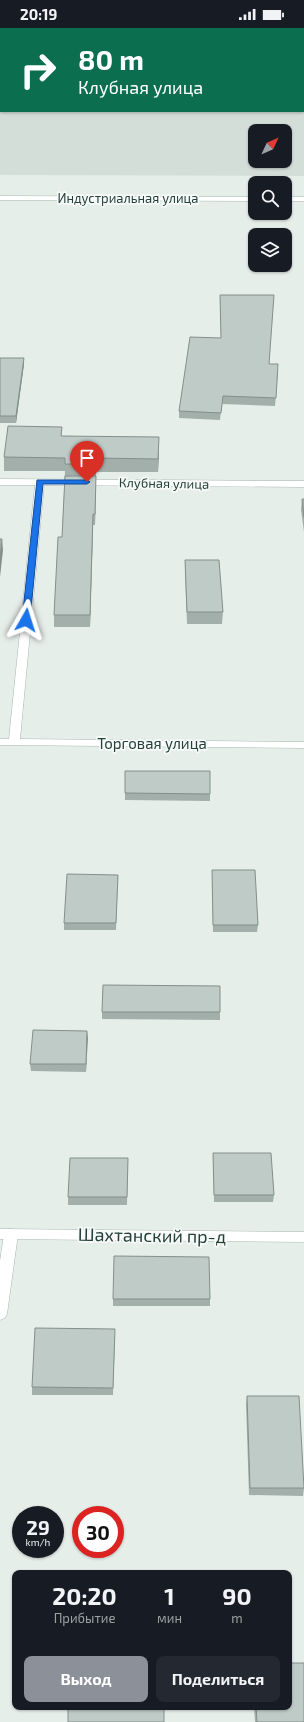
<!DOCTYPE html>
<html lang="ru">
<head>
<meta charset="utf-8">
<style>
  :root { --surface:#171b24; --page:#242831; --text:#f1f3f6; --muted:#9ea1a6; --accent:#8c9099 }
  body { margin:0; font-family:"Exo 2",sans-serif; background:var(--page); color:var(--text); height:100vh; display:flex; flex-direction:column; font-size:15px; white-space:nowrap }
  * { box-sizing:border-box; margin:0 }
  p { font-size:13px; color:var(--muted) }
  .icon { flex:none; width:22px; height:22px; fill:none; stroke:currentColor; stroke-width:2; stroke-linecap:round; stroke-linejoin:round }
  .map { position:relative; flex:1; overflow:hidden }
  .sheet { position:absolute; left:12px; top:1542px; width:280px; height:140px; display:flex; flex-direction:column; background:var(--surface); border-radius:8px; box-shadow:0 1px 3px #0004 }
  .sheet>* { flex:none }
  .guide { position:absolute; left:0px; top:0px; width:304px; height:84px; box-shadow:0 1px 3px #0004; background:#0b6e4f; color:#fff; overflow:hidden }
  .needle { width:26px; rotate:46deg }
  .controls { position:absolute; left:248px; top:96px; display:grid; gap:8px }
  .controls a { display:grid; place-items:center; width:44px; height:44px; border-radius:8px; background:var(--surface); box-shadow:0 1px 3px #0004; font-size:20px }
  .speed { position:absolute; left:12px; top:1478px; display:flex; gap:8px; font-size:20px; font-weight:700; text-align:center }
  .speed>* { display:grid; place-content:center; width:52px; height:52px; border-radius:50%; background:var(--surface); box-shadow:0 1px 3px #0004; line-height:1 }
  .speed small { font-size:10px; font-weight:400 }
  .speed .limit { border:6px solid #d22; background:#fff; color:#111 }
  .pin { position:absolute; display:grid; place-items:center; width:34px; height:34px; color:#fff; margin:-41px -17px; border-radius:50% 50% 50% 0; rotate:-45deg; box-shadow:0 0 4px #0007 }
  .pin .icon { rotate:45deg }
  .me { position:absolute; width:44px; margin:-22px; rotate:6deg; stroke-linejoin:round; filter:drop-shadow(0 0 3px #0008) }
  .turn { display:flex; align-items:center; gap:14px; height:84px; padding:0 12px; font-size:18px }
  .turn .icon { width:52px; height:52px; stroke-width:2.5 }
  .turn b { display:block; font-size:28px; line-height:34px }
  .eta { display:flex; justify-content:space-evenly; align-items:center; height:68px; text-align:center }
  .eta b { font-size:24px; font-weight:700; line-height:28px }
  .action { display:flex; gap:8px; margin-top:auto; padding:8px 12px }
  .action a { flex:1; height:46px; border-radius:8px; background:var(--accent); color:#fff; font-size:16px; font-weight:700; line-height:46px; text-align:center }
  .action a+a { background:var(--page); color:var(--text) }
  .status { display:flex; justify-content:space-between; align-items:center; height:28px; padding:0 20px; background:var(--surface); direction:ltr }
  .status svg { height:11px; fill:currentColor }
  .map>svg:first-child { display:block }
  .built { fill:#d4ded9; fill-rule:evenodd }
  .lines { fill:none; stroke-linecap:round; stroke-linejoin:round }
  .lane-casing { stroke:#a8b6b1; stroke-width:1 }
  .street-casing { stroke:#a8b6b1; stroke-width:1 }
  .lane { fill:#fff; fill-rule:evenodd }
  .street { fill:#fff; fill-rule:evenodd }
  .wall { fill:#a3afab }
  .shaded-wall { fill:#858e8b }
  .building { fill:#becbc7; stroke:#858e8b }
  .route { fill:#1a73e8; stroke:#114b97 }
  .labels { text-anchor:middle; stroke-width:3.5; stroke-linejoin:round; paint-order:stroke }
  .far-street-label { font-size:13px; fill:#253f39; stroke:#f6faf8 }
  .street-label { font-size:15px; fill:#253f39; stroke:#f6faf8 }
  .near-street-label { font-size:18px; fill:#253f39; stroke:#f6faf8 }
</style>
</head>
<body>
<div class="status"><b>20:19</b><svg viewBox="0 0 49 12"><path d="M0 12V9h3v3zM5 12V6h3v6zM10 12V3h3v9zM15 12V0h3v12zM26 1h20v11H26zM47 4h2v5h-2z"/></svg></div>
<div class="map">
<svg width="304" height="1694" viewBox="0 0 304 1694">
  <rect width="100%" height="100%" fill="#e6eeea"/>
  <!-- built -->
  <path class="built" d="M 0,0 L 304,0 L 304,148 L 0,147 ZM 1,1 L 303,1 L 303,83 L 1,83 ZM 255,103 L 285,103 L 285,133 L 255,133 Z"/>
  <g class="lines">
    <defs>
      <path id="lane" d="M 11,1201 L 16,1202 L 18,1206 L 7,1286 L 5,1290 L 0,1292 L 0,1233 L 4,1206 L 6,1202 Z"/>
      <g id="street">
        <path d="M 0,168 L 255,169 L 255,173 L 0,172 Z"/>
        <rect x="285" y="169" width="19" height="4"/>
        <path d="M 0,451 L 304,453 L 304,459 L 44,457 L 20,711 L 304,714 L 304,720 L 0,717 L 0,711 L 9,711 L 35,457 L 0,457 Z"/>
        <path d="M 0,1201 L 304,1204 L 304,1214 L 0,1211 Z"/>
      </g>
    </defs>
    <!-- lane casing -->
    <use href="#lane" class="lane-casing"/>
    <!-- street casing -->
    <use href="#street" class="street-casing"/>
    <!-- lane -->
    <use href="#lane" class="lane"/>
    <!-- street -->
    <use href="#street" class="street"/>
  </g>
  <!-- wall -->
  <g class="wall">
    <path d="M 220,267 L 269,336 L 278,344 L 275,378 L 222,376 L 220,392 L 179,390 L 179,383 L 221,310 Z"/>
    <path d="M 0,330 L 24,330 L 24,336 L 16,395 L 0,395 Z"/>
    <path d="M 62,408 L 159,423 L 158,444 L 96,444 L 95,497 L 93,497 L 90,599 L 54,599 L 54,587 L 62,509 L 65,443 L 4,443 L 4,429 Z"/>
    <path d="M 302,471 L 304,471 L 304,504 L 301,482 Z"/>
    <path d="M 185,532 L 223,584 L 222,596 L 187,596 L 185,544 Z"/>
    <path d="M 125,743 L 210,766 L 210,773 L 125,772 Z"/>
    <path d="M 118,847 L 116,902 L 64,902 L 64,895 Z"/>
    <path d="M 212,849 L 258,897 L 257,904 L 213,904 Z"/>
    <path d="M 102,984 L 220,984 L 220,992 L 102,991 Z"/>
    <path d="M 87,1003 L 86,1044 L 31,1043 L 30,1036 Z"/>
    <path d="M 213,1125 L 274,1167 L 273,1174 L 214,1174 Z"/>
    <path d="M 128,1138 L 127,1177 L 68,1177 L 68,1169 Z"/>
    <rect x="113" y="1271" width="97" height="7"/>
    <path d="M 115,1309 L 113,1367 L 32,1367 L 32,1359 Z"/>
    <path d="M 247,1368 L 304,1460 L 303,1468 L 249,1467 L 246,1376 Z"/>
    <path d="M 254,1679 L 289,1679 L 304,1694 L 255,1694 Z"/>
  </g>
  <!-- shaded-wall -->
  <g class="shaded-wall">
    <path d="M 24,330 L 24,336 L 16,395 L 16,388 Z"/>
    <path d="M 159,409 L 159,423 L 158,444 L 158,431 Z"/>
    <path d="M 96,448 L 96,459 L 95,497 L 95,486 Z"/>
    <path d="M 93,486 L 93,497 L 90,599 L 90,587 Z"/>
    <path d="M 2,511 L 3,522 L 0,549 L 0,532 Z"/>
    <path d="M 87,1003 L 88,1010 L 86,1044 L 86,1036 Z"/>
  </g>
  <!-- building -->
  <g class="building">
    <path d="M 220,267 L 274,267 L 269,336 L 278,336 L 276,370 L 223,368 L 221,385 L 179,383 L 190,309 L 221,310 Z"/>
    <path d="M 0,330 L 24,330 L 16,388 L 0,388 Z"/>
    <path d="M 8,398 L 62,399 L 61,408 L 159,409 L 158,431 L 96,430 L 96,436 L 65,436 L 65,430 L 4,429 Z"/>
    <path d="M 65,448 L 96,448 L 95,486 L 93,486 L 90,587 L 54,587 L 58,509 L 62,509 Z"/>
    <path d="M 302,471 L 304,471 L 304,489 Z"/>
    <path d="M 0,511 L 2,511 L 0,532 Z"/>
    <path d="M 185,532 L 219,532 L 223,584 L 187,584 Z"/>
    <path d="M 125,743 L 210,743 L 210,766 L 125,765 Z"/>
    <path d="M 212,842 L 255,842 L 258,897 L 213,897 Z"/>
    <path d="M 67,846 L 118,847 L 116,895 L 64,895 Z"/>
    <path d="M 103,957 L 220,958 L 220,984 L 102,984 Z"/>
    <path d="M 33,1002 L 87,1003 L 86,1036 L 30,1036 Z"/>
    <path d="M 213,1125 L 271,1125 L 274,1167 L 214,1167 Z"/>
    <path d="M 70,1130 L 128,1130 L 127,1169 L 68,1169 Z"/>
    <path d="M 114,1228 L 209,1229 L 210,1271 L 113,1271 Z"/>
    <path d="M 35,1300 L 115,1301 L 113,1360 L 32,1359 Z"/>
    <path d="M 247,1368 L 299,1368 L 304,1460 L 250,1460 Z"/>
    <path d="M 289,1635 L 304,1635 L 304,1694 L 257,1694 L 256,1679 L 289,1679 Z"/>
    <rect x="68" y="1679" width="96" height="15"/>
  </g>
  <!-- route -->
  <path class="route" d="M 37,452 L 87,452 L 90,454 L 87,456 L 43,456 L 30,592 L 26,594 L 22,592 Z"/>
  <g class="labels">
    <!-- far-street labels -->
    <g class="far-street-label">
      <text x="128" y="175">Индустриальная улица</text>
      <text transform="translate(164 455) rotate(1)" y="5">Клубная улица</text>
    </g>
    <!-- street labels -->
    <g class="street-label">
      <text x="152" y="721">Торговая улица</text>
    </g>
    <!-- near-street labels -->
    <g class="near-street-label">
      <text transform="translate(152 1208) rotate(1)" y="6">Шахтанский пр-д</text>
    </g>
  </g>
</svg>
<div class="controls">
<a><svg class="needle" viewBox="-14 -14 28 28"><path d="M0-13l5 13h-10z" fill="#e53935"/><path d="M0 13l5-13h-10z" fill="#9ea1a6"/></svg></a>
<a><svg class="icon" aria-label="search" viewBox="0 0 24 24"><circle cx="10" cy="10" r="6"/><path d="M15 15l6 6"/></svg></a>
<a><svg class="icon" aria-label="layers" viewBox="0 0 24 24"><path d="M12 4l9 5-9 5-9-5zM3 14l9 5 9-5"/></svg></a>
</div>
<div class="speed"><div>29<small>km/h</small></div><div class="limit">30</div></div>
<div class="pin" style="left:87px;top:454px;background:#d93025"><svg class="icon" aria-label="arrive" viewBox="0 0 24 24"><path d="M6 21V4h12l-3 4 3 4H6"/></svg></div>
<svg class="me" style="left:26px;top:592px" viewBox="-20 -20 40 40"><path d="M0-17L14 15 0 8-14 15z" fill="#1a73e8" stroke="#fff" stroke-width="4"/></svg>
<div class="guide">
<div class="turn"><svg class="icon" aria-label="right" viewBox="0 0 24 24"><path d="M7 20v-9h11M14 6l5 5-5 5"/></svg><div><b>80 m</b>Клубная улица</div></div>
</div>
<section class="sheet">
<div class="eta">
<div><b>20:20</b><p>Прибытие</p></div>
<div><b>1</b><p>мин</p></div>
<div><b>90</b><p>m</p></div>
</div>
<div class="action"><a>Выход</a><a>Поделиться</a></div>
</section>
</div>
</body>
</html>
